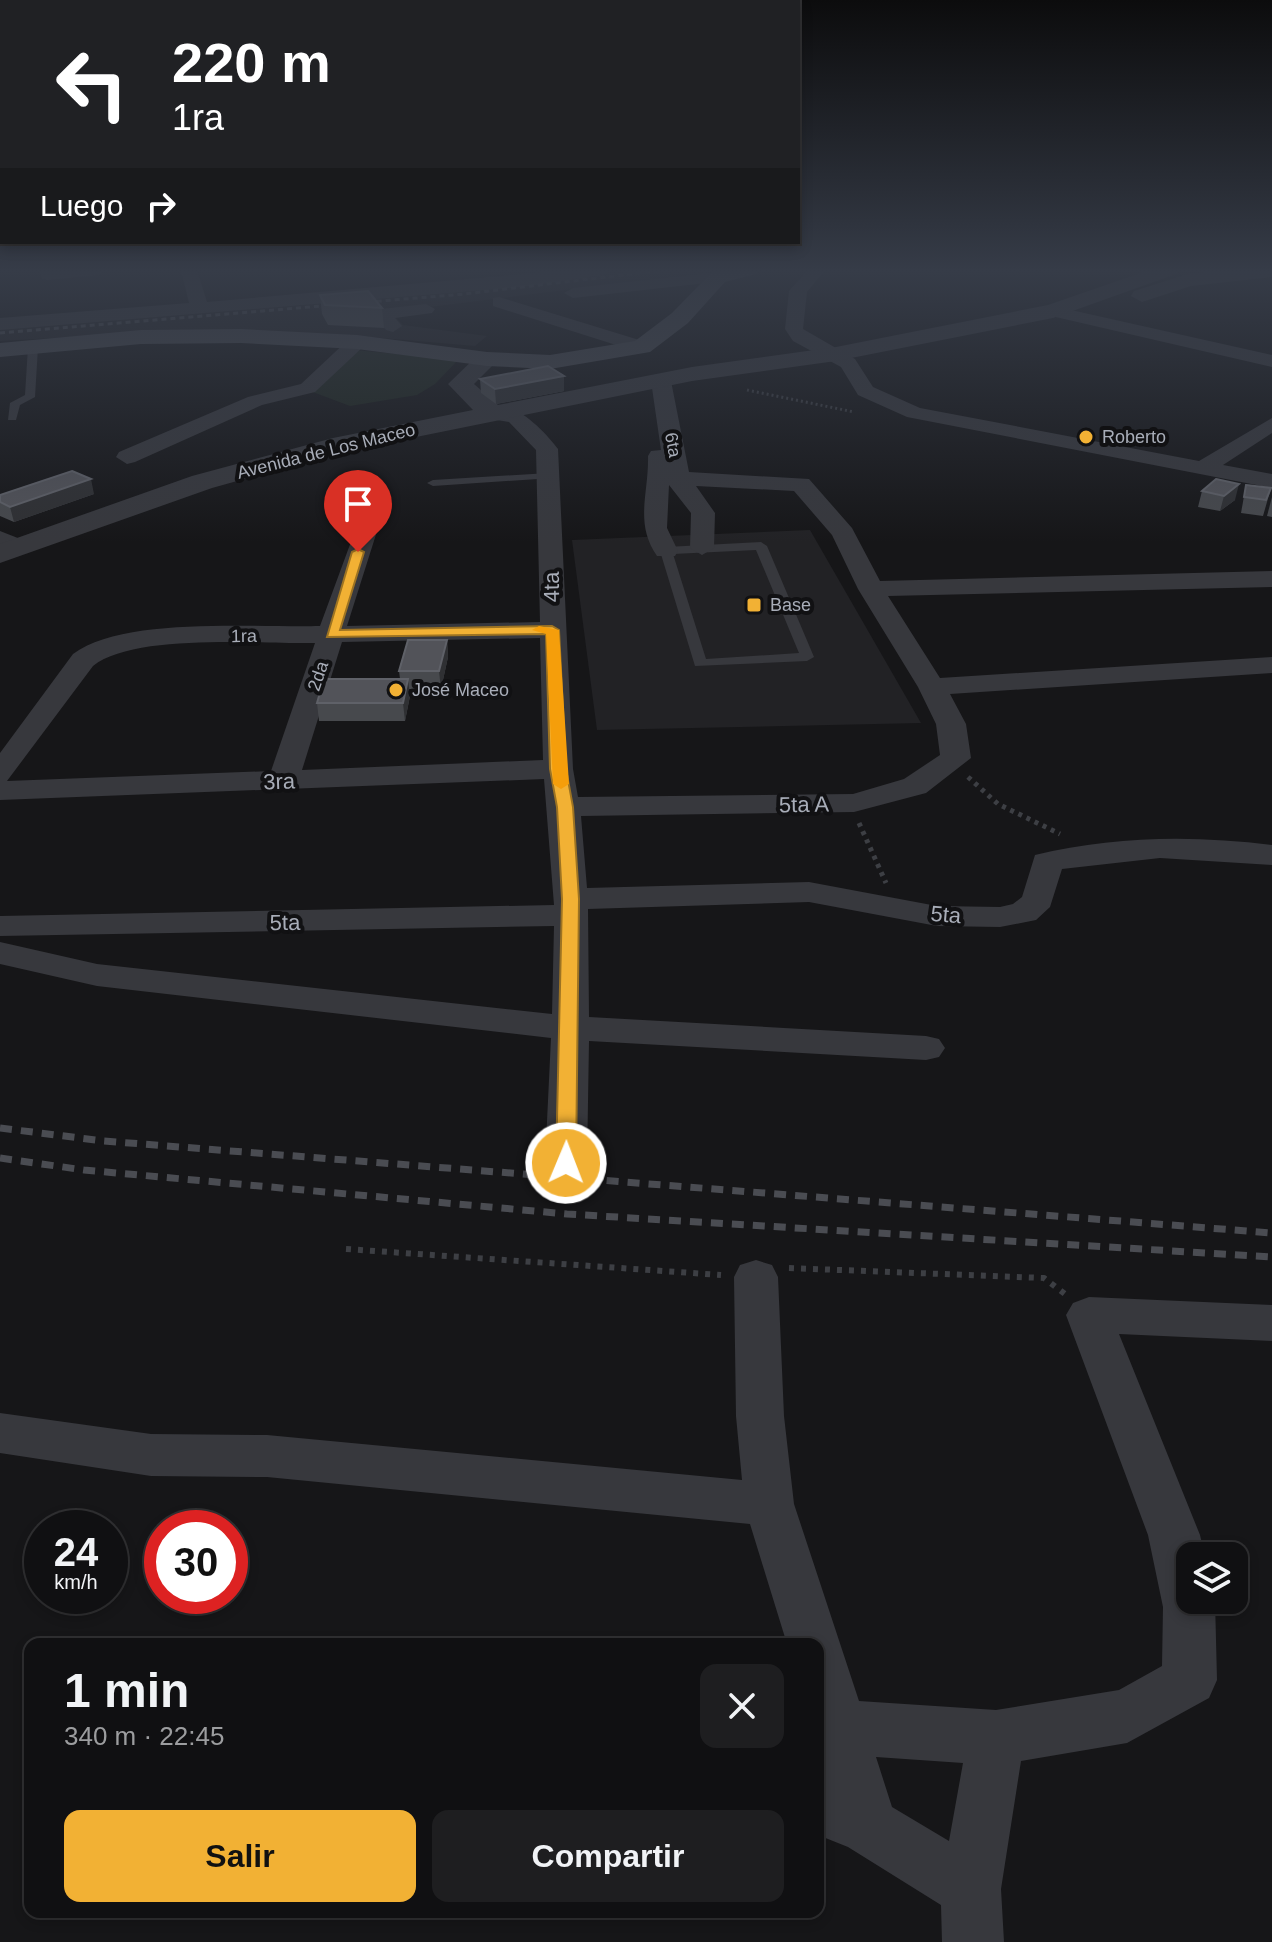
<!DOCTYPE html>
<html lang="es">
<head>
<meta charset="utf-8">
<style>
  :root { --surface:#101012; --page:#1e1e20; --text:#f1f3f6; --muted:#9c9d9f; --line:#303032; --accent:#f2b134 }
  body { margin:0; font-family:Helvetica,sans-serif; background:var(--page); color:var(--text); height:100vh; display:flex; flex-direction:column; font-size:30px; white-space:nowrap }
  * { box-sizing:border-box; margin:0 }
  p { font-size:26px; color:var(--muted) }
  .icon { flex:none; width:44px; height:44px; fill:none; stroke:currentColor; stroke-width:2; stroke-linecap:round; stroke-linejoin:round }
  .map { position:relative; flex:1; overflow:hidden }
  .side { position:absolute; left:24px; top:1638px; width:800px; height:280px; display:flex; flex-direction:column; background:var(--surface); border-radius:16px; box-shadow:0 4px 12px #0003,0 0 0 2px var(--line) }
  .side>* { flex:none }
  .top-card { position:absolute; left:0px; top:0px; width:800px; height:244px; box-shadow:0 4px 12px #0003,0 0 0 2px var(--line); background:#202124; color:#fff; overflow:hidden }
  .buttons { position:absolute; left:1176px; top:1542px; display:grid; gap:16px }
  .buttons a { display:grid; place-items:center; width:72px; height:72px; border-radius:16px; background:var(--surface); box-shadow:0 4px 12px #0003,0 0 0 2px var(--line); font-size:40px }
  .speed { position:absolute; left:24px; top:1510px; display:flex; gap:16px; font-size:40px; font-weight:700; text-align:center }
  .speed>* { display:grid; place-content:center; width:104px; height:104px; border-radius:50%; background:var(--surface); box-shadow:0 4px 12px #0003,0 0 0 2px var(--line); line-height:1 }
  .speed small { font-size:20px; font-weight:400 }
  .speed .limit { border:12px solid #d22; background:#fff; color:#111 }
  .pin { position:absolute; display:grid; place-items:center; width:68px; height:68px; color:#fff; margin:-82px -34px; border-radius:50% 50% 50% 0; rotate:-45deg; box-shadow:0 0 8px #0007 }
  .pin .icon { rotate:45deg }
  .me { position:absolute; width:88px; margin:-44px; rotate:1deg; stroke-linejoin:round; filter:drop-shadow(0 0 6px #0008) }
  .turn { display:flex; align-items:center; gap:28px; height:168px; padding:0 40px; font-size:36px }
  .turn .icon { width:104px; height:104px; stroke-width:2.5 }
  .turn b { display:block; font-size:56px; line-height:68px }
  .then { display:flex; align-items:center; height:76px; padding:0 40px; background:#0003; gap:16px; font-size:30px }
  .round { display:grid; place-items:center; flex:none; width:84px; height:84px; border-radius:16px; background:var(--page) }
  .head { display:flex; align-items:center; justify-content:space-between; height:136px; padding:0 40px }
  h1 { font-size:48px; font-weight:700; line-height:60px }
  .action { display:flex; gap:16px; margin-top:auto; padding:16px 40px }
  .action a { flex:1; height:92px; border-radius:16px; background:var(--accent); color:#111; font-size:32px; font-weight:700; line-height:92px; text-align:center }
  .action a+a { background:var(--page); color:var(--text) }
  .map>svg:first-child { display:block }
  .built { fill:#222225 }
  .green { fill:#1e261f }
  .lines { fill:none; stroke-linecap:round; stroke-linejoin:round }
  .path-far2 { stroke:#3d3f44; stroke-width:3; stroke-dasharray:2 3; stroke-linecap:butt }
  .path-far1 { stroke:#3d3f44; stroke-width:5; stroke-dasharray:4 5; stroke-linecap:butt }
  .path { stroke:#3d3f44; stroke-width:6; stroke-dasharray:5 7; stroke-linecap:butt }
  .service { fill:#37383d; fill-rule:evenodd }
  .minor { fill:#37383d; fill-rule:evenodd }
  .tertiary { fill:#37383d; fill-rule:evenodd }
  .secondary { fill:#45474d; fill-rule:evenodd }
  .rail-far1 { stroke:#4a4c52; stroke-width:3; stroke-dasharray:5 4; stroke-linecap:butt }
  .rail { stroke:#4a4c52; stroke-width:7; stroke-dasharray:12 9; stroke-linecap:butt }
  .wall { fill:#47494d }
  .shaded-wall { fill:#2f3033 }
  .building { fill:#525359; stroke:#5f6168; stroke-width:2 }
  .route { fill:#f2b134; stroke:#9d7322; stroke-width:2 }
  .slow { fill:#f59e0b }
  .poi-dot { fill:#f2b134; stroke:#111113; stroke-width:3 }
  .labels { text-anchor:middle; stroke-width:8; stroke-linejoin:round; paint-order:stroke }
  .far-poi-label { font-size:18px; fill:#a8adb8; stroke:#111113; text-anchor:start }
  .far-street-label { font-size:18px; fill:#a8adb8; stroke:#111113 }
  .street-label { font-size:22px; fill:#a8adb8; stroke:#111113 }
</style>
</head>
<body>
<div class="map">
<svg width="1272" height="1942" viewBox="0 0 1272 1942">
  <rect width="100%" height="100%" fill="#161618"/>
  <!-- built -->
  <g class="built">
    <path d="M 624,270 L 725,270 L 390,312 L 403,325 L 487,336 L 475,346 L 335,334 L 196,330 L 0,341 L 0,327 L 581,277 Z"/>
    <path d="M 810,530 L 921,723 L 597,730 L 572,540 Z"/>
  </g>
  <!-- green -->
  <path class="green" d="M 355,350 L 458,360 L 435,384 L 417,395 L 350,406 L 310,391 Z"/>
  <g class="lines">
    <!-- path-far2 -->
    <path class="path-far2" d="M 747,390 L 854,412"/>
    <!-- path-far1 -->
    <g class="path-far1">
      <path d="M 968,777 L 998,804 L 1060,834"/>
      <path d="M 859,823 L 886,883"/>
    </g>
    <!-- path -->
    <g class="path">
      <path d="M 346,1249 L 721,1275"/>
      <path d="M 789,1268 L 1044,1278 L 1065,1294"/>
    </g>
    <!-- service -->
    <g class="service">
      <path d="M 33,344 L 38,347 L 35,397 L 20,405 L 16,420 L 8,420 L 10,403 L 25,395 L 28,347 Z"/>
      <path d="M 549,473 L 553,474 L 553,478 L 433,486 L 427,483 L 433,480 Z"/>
      <path d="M 761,542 L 767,546 L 814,657 L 807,661 L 695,666 L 660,551 L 666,547 ZM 756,550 L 799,653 L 706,659 L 673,554 Z"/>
    </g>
    <!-- minor -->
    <g class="minor">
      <path d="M 39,270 L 106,270 L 98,275 L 48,280 L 42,279 Z"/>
      <path d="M 181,270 L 197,270 L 207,302 L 568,270 L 611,270 L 603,275 L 521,287 L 0,330 L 0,318 L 189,303 Z"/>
      <path d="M 808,270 L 825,270 L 807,292 L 803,329 L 855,359 L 873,387 L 920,408 L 1199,461 L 1272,418 L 1272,433 L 1223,465 L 1272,474 L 1272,488 L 907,417 L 858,395 L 841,367 L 793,341 L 785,329 L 789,291 Z"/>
      <path d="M 718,272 L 727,277 L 724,281 L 573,298 L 564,293 L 573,288 Z"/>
      <path d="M 499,297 L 649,343 L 652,347 L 642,353 L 635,351 L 493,306 L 493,298 Z"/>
      <path d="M 426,304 L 435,309 L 432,313 L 395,318 L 402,326 L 393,332 L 386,330 L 372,314 L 381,309 Z"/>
      <path d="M 1053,306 L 1272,355 L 1272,367 L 1047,315 L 1047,307 Z"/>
      <path d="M 357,336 L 366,342 L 364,346 L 315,392 L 262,405 L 135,462 L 127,464 L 116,457 L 119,452 L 248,397 L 301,384 L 350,338 Z"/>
      <path d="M 661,375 L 671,381 L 689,472 L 809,479 L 852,528 L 880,581 L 1272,571 L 1272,587 L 888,596 L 940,678 L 1272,657 L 1272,673 L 950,694 L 966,724 L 971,758 L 926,793 L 854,812 L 581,816 L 587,888 L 809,882 L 937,906 L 1000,907 L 1013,904 L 1022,897 L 1035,855 C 1113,836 1193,835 1272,845 L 1272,865 L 1160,858 L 1062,869 L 1050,907 L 1036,920 L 1000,927 L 937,926 L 809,902 L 588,909 L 589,1017 L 926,1036 L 939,1039 L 945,1048 L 939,1057 L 926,1060 L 589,1041 L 587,1163 L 581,1173 L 566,1178 L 551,1173 L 545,1163 L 551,1038 L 97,986 L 0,964 L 0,942 L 97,964 L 552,1014 L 554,926 L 0,936 L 0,916 L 554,905 L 544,779 L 0,800 L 0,753 L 73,654 C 123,616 256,628 320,626 L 359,520 L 367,518 L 379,525 L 347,626 L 540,622 L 536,450 L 509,422 L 485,418 L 482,414 C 505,389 544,430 558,449 L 573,769 L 578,797 L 853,794 L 904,779 L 940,755 L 936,724 L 918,687 L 858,589 L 832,535 L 794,491 L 696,486 L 715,513 L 714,548 L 702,555 L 690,548 L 691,513 L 669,485 L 667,528 L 678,551 L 675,556 L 657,556 C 634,523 649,493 648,456 L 651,451 L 661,450 L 651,381 ZM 540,638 L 543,760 L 302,770 L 342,642 ZM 315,643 L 271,771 L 7,781 L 93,666 C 134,633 259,644 315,643 Z"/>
      <path d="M 0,531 L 28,542 L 31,547 L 19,554 L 0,547 Z"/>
      <path d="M 756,1260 L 772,1265 L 778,1277 L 784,1416 L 794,1504 L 859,1701 L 996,1710 L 1119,1690 L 1162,1666 L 1163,1607 L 1148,1535 L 1066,1315 L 1073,1303 L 1089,1297 L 1272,1305 L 1272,1341 L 1119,1334 L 1200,1535 L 1205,1556 L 1190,1556 L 1190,1600 L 1215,1600 L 1217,1680 L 1209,1698 L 1127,1743 L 1021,1761 L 1001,1889 L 1004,1942 L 942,1942 L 941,1905 L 848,1847 L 818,1835 L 818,1777 L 825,1780 L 818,1753 L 818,1644 L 787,1644 L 750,1524 L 267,1477 L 151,1476 L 0,1453 L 0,1413 L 151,1434 L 267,1435 L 742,1480 L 736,1416 L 734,1277 L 740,1265 ZM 876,1757 L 963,1763 L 949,1841 L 892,1807 Z"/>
    </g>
    <!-- tertiary -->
    <g class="tertiary">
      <path d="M 1149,270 L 1179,270 L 1176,274 L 1053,318 L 836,361 L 692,381 L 337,453 L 212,488 L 0,563 L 0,544 L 192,476 L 333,438 L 473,410 L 448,384 L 479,354 L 487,352 L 499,359 L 474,384 L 498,405 L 692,367 L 836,347 L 1048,305 Z"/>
      <path d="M 1223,270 L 1272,270 L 1272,277 L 1191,286 L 1142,302 L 1131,296 L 1134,291 L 1188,274 Z"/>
    </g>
    <!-- secondary -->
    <path class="secondary" d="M 721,270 L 759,270 L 756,274 L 725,282 L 688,323 L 650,352 L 550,369 L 487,366 L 357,349 L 241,343 L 141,344 L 0,357 L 0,343 L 141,330 L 241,329 L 357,335 L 487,352 L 550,355 L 635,341 L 672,313 L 711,273 Z"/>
    <!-- rail-far1 -->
    <path class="rail-far1" d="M 0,333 L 464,294 L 665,270"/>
    <!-- rail -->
    <g class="rail">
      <path d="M 0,1128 L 104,1141 L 1272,1233"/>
      <path d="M 0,1158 L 84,1170 L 567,1214 L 1272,1257"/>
    </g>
  </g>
  <!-- wall -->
  <g class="wall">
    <path d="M 320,295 L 382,308 L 384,328 L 328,325 L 322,314 Z"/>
    <path d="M 480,379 L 564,391 L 496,404 L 481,393 Z"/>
    <path d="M 1216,479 L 1235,500 L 1220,511 L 1198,507 L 1202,491 Z"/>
    <path d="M 1246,485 L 1271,488 L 1263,516 L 1241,513 Z"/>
    <path d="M 94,494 L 14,522 L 0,516 L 0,495 Z"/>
    <path d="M 1272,497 L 1272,517 L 1267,516 Z"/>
    <path d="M 447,640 L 448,657 L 441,689 L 409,689 L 410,696 L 405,721 L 319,721 L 317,703 L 400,679 L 399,671 Z"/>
  </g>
  <!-- shaded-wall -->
  <g class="shaded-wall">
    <path d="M 564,376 L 564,391 L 496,404 L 495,389 Z"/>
    <path d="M 91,479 L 94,494 L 14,522 L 10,507 Z"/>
    <path d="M 1239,484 L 1235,500 L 1220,511 L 1224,496 Z"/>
    <path d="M 447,640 L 448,657 L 441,689 L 439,671 Z"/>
    <path d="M 408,679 L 410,696 L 405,721 L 403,703 Z"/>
  </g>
  <!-- building -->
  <g class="building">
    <path d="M 368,291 L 382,308 L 325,305 L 320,295 Z"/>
    <path d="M 548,366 L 564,376 L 495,389 L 480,379 Z"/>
    <path d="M 72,471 L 91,479 L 10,507 L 0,502 L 0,495 Z"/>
    <path d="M 1216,479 L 1239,484 L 1224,496 L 1202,491 Z"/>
    <path d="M 1246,485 L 1271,488 L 1266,500 L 1244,497 Z"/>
    <path d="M 408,640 L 447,640 L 439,671 L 399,671 Z"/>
    <path d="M 324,679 L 408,679 L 403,703 L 317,703 Z"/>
  </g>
  <!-- sky -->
  <linearGradient id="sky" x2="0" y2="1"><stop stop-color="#0c0c0d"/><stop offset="0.5" stop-color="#363c48"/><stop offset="1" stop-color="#363c48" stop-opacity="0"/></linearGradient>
  <rect width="1272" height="542" fill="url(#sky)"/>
  <!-- route -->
  <path class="route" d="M 358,549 L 364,552 L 340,630 L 552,626 L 559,630 L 566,769 L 573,807 L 579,899 L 576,1163 L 573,1168 L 559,1168 L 556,1163 L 562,899 L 557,807 L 550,769 L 546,634 L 327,637 L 352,552 Z"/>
  <!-- slow -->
  <path class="slow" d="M 539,626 L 559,630 L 569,784 L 561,789 L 553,784 L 546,634 L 532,630 Z"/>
  <!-- markers -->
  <g class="poi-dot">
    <circle cx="1086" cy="437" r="8"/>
    <rect x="746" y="597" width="16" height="16" rx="4"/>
    <circle cx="396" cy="690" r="8"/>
  </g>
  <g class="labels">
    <!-- far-poi labels -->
    <g class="far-poi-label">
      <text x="1102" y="443">Roberto</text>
      <text x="770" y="611">Base</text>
      <text x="412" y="696">José Maceo</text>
    </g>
    <!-- far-street labels -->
    <g class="far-street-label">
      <text transform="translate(673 445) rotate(79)" y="6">6ta</text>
      <text transform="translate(326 451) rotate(-14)" y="6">Avenida de Los Maceo</text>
      <text transform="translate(244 636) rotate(-1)" y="6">1ra</text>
      <text transform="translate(318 676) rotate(-71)" y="6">2da</text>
    </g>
    <!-- street labels -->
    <g class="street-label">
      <text transform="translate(551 587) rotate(-91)" y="8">4ta</text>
      <text transform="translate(279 781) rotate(-2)" y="8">3ra</text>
      <text transform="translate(804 804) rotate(-1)" y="8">5ta A</text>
      <text transform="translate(946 914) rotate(5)" y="8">5ta</text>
      <text transform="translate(285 922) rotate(-1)" y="8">5ta</text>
    </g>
  </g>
</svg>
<div class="buttons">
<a><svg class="icon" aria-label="layers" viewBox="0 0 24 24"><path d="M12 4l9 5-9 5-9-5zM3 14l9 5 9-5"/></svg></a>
</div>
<div class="speed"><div>24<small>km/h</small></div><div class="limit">30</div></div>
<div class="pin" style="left:358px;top:552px;background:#d93025"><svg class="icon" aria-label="arrive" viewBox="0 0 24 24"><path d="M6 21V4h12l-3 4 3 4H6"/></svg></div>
<svg class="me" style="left:566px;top:1163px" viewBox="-20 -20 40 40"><circle r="17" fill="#f2b134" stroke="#fff" stroke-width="3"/><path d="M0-11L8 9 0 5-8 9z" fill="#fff"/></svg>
<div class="top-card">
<div class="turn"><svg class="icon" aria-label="left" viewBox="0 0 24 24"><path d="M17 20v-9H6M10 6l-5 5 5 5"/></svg><div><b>220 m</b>1ra</div></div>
<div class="then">Luego<svg class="icon" aria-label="right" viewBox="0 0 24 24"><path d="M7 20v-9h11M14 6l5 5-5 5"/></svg></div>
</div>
<section class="side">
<div class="head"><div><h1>1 min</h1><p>340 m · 22:45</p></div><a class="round"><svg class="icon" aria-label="close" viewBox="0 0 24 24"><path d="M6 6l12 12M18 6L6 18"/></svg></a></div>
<div class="action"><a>Salir</a><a>Compartir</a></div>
</section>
</div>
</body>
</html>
